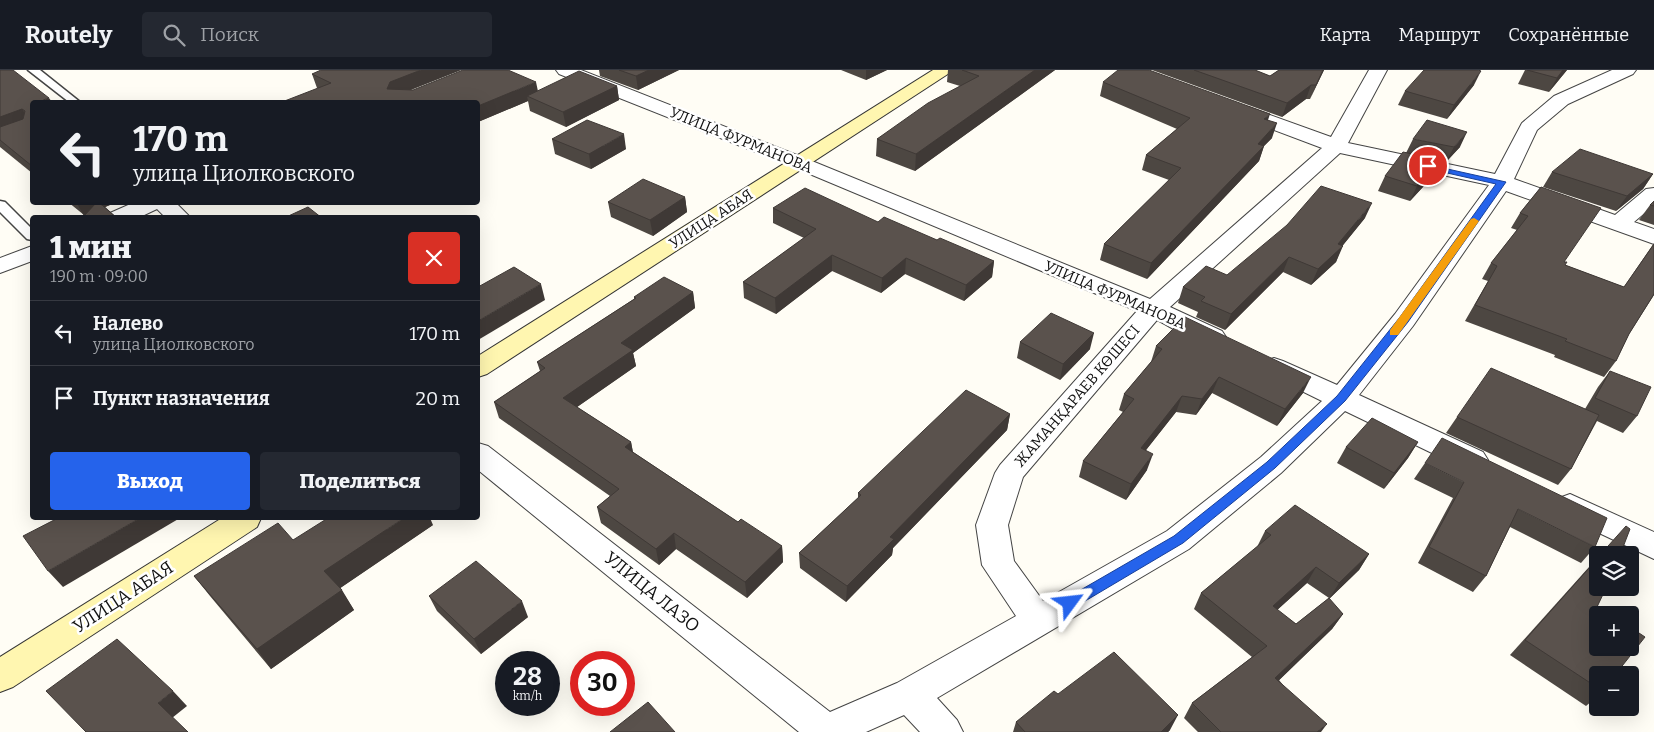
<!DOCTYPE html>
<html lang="ru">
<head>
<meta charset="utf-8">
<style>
  :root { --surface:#171b24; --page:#242831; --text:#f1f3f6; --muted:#9ea1a6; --line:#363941; --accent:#2563eb }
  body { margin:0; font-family:Bitter,serif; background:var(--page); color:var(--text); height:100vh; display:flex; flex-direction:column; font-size:19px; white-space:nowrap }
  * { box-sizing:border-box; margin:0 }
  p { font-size:16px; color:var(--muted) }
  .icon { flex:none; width:28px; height:28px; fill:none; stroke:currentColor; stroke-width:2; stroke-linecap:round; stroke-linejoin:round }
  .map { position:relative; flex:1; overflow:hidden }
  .drawer { position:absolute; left:30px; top:145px; width:450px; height:305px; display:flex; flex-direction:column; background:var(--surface); border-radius:5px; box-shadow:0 5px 20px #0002 }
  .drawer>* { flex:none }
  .top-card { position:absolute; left:30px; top:30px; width:450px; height:105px; border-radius:5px; box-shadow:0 5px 20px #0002; background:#171b24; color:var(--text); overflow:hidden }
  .fabs { position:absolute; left:1589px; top:476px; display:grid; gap:10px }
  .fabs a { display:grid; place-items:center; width:50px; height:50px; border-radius:5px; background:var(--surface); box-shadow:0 5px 20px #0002; font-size:25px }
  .speed { position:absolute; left:495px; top:581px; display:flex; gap:10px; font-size:25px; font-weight:700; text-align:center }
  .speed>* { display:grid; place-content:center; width:65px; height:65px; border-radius:50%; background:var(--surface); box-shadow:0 5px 20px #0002; line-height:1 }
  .speed small { font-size:12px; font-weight:400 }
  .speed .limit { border:8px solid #d22; background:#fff; color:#111 }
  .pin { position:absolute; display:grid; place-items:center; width:42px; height:42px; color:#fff; margin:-21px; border:2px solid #fff; border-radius:50%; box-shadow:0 1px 5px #0007 }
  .me { position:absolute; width:55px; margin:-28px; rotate:60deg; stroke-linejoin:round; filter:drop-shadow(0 0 4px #0008) }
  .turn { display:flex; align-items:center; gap:18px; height:105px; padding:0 20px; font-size:22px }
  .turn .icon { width:65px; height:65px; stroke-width:2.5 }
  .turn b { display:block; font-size:35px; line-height:42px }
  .round { display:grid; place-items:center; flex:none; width:52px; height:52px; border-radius:5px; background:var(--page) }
  .summary { display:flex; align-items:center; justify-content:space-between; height:85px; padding:0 20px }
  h1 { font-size:30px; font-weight:800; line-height:38px }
  .action { display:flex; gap:10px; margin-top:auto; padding:10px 20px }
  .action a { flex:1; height:58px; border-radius:5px; background:var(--accent); color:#fff; font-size:20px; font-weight:800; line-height:58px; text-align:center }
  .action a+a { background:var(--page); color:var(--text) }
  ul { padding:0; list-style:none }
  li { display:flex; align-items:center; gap:15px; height:65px; padding:0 20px; border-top:1px solid var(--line) }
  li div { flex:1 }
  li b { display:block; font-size:19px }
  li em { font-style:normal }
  header { display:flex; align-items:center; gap:30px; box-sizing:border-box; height:70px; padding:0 25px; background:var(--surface); border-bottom:1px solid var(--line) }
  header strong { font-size:24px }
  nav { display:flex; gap:28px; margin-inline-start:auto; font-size:18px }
  .search { width:350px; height:45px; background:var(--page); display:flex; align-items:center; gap:12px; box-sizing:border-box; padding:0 18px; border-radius:5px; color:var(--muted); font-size:19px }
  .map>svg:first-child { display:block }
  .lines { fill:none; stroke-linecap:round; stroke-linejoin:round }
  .lane-casing { stroke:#444; stroke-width:3 }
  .street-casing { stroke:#444; stroke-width:2 }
  .secondary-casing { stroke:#333; stroke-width:2 }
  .lane { fill:#fff; fill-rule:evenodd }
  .street { fill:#fff; fill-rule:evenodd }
  .secondary { fill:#fff6b0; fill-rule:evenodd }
  .wall { fill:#4d4742; fill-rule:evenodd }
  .shaded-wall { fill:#3f3936 }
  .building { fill:#5a524d; stroke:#3f3936 }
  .route { fill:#2563eb; stroke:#184099 }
  .slow { fill:#f59e0b }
  .labels { text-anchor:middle; stroke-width:5; stroke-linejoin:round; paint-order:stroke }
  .street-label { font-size:15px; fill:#111; stroke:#fff }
  .near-street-label { font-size:18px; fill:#111; stroke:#fff }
</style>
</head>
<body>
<header>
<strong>Routely</strong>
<div class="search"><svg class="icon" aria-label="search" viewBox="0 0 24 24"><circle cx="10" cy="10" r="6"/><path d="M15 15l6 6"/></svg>Поиск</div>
<nav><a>Карта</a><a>Маршрут</a><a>Сохранённые</a></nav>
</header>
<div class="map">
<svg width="1654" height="662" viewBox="0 0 1654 662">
  <rect width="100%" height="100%" fill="#fffdf5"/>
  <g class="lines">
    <defs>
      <g id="lane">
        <path d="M 28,0 L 40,0 L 80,32 L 69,32 Z"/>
        <path d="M 0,131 L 5,132 L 32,159 L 32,170 L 27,169 L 0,142 Z"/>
      </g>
      <g id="street">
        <path d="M 556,0 L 581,0 L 807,89 L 1150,229 L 1322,78 L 1234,45 L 1232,41 L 1234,37 L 1248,37 L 1331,67 L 1369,0 L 1387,0 L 1348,73 L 1495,104 L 1522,53 L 1554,26 L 1612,0 L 1636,0 L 1633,4 L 1568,34 L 1537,60 L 1514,109 L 1615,145 L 1646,119 L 1654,118 L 1654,135 L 1634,152 L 1654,159 L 1654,174 L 1506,121 L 1413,256 L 1359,325 L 1483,382 L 1488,390 L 1483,398 L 1473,401 L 1463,398 L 1345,341 L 1281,403 L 1189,479 L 937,628 L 957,650 L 963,662 L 920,662 L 904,645 L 866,662 L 799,662 L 478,400 L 478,373 L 488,376 L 830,642 L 897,613 L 1016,546 L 982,495 L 976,455 L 995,403 L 1000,395 L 1137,241 L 793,97 L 559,4 ZM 1340,83 L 1489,115 L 1395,244 L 1337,315 L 1283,291 L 1274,288 L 1265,291 L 1261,297 L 1265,303 L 1322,331 L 1261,387 L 1167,461 L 1043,531 L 1014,491 L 1008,455 L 1023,407 L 1157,250 C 1175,259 1201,278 1222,273 L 1226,267 L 1222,261 L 1170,237 Z"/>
        <path d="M 135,132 L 175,132 L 191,148 L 166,148 L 157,139 L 138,148 L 107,148 L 110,143 Z"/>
        <path d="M 32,176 L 32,191 L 0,203 L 0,188 Z"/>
        <path d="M 1570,424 L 1654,462 L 1654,489 L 1559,444 L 1555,436 L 1559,428 Z"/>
      </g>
      <g id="secondary">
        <path d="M 933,0 L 954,0 L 487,304 L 478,307 L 478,286 Z"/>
        <path d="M 222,448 L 261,448 L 257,457 L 13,617 L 0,622 L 0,587 Z"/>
      </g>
    </defs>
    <!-- lane casing -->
    <use href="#lane" class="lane-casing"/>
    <!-- street casing -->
    <use href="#street" class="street-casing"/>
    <!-- secondary casing -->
    <use href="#secondary" class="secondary-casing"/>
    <!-- lane -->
    <use href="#lane" class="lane"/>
    <!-- street -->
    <use href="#street" class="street"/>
    <!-- secondary -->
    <use href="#secondary" class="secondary"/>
  </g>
  <!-- wall -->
  <g class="wall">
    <path d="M 0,0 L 32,32 L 32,103 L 0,77 Z"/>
    <path d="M 461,0 L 411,20 L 538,21 L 617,16 L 619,30 L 566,57 L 530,41 L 528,31 L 478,52 L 478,32 L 318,18 L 317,18 L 312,4 Z"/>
    <path d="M 599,0 L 679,0 L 638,20 L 600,6 Z"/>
    <path d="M 841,0 L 887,0 L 866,10 Z"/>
    <path d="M 948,0 L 1055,0 L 915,101 L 876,86 L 877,69 L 960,16 L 947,12 Z"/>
    <path d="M 1152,0 L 1255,0 L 1270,6 L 1279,0 L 1324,0 L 1310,29 L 1306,29 L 1282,47 Z"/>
    <path d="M 1525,0 L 1567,0 L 1549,22 L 1518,14 Z"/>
    <path d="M 1103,12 L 1268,50 L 1272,68 L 1264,76 L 1259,91 L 1147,209 L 1100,190 L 1104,174 L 1169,110 L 1142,100 L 1146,85 L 1177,59 L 1100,26 Z"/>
    <path d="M 1474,15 L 1447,49 L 1398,35 L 1405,21 Z"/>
    <path d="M 552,69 L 626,79 L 591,99 L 555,84 Z"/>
    <path d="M 1413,69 L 1460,77 L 1446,92 L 1441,91 L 1434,105 L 1410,131 L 1378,121 L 1385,106 L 1406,83 Z"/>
    <path d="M 1552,102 L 1653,104 L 1643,119 L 1616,141 L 1543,117 Z"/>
    <path d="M 1541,117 L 1565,195 L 1624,217 L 1654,173 L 1654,225 L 1629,264 L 1616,291 L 1604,307 L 1554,287 L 1555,285 L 1465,251 L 1488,211 L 1482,209 L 1491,193 L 1517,160 L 1511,158 L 1520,143 Z"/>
    <path d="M 685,127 L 687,142 L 653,166 L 611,147 L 608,132 Z"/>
    <path d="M 1654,131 L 1654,155 L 1639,150 L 1650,135 Z"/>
    <path d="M 68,132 L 117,132 L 105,137 L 117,148 L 85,148 L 84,145 Z"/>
    <path d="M 773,138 L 878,152 L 937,170 L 994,191 L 992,207 L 964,231 L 905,204 L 881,223 L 832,201 L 776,244 L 744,228 L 743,212 L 804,168 L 773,153 Z"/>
    <path d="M 1365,148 L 1342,176 L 1336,192 L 1311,215 L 1283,202 L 1225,260 L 1196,247 L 1198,242 L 1178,233 L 1183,217 L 1227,205 Z"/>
    <path d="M 693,222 L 695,238 L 633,283 L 636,296 L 577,337 L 631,372 L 633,382 L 738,452 L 782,476 L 783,492 L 747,528 L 676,479 L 659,495 L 601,453 L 597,437 L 610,426 L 499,348 L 494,332 L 540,301 L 537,292 L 634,229 L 634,227 Z"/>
    <path d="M 1020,272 L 1090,279 L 1060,310 L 1017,288 Z"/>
    <path d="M 1156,276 L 1303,323 L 1277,356 L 1212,323 L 1196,345 L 1176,342 L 1146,380 L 1147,400 L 1126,430 L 1079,407 L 1083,391 L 1123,342 L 1119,340 L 1124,324 L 1151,292 Z"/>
    <path d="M 1610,301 L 1637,346 L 1623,363 L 1597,351 L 1571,399 L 1558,415 L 1446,363 L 1457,347 L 1585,339 L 1598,317 Z"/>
    <path d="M 1010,344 L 1007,360 L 893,478 L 892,485 L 846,532 L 800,498 L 799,483 L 858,428 L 858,423 Z"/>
    <path d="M 1418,372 L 1408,388 L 1384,419 L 1337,393 L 1346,377 Z"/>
    <path d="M 1425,393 L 1595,477 L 1581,493 L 1510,457 L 1486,506 L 1473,522 L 1418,493 L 1453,428 L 1414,409 Z"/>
    <path d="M 433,455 L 340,518 L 354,540 L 271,599 L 210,526 L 194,506 L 293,470 Z"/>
    <path d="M 1265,461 L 1369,484 L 1359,500 L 1329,529 L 1343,544 L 1332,559 L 1279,610 L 1321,662 L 1198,662 L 1184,648 L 1192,633 L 1252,587 L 1194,539 L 1201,523 L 1257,477 ZM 1307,513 L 1329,528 L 1296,554 L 1277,540 Z"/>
    <path d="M 1598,487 L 1598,626 L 1586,636 L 1510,585 Z"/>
    <path d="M 429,526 L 528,547 L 481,584 L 437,541 Z"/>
    <path d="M 1058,624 L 1170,660 L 1168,662 L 1013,662 L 1016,652 Z"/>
  </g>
  <!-- shaded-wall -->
  <g class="shaded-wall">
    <path d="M 421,0 L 461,0 L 394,26 L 387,19 L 390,12 Z"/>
    <path d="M 649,0 L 679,0 L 638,20 L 636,6 Z"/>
    <path d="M 866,0 L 887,0 L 866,10 Z"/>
    <path d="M 1035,0 L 1055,0 L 915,101 L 916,84 Z"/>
    <path d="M 1323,0 L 1324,0 L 1310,29 L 1316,15 Z"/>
    <path d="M 1563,0 L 1567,0 L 1549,22 L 1557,8 Z"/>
    <path d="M 1481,1 L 1474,15 L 1447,49 L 1454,35 Z"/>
    <path d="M 536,12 L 539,26 L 527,26 L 528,31 L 478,52 L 478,36 Z"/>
    <path d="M 1311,15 L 1306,29 L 1282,47 L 1287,33 Z"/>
    <path d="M 617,16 L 619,30 L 566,57 L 563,42 Z"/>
    <path d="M 49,28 L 52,32 L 45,32 L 43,30 Z"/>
    <path d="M 22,39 L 31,53 L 0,64 L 0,47 Z"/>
    <path d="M 1270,44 L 1265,59 L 1264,49 Z"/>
    <path d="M 1277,53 L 1272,68 L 1257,83 L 1264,76 L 1259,91 L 1147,209 L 1151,193 Z"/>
    <path d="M 1467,62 L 1460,77 L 1446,92 L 1454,77 Z"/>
    <path d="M 624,64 L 626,79 L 591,99 L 589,84 Z"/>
    <path d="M 1441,90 L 1434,105 L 1410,131 L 1417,116 Z"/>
    <path d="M 1653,104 L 1643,119 L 1616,141 L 1627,126 Z"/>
    <path d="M 685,127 L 687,142 L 653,166 L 650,150 Z"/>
    <path d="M 76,132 L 117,132 L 84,146 Z"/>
    <path d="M 1372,133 L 1365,148 L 1340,179 L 1343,176 L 1336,192 L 1311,215 L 1318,199 Z"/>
    <path d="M 832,185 L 832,201 L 776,244 L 775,228 Z"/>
    <path d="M 1289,187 L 1283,202 L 1225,260 L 1231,244 Z"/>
    <path d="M 906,188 L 905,204 L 881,223 L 882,208 Z"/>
    <path d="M 994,191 L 992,207 L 964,231 L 966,215 Z"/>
    <path d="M 541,214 L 545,230 L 478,270 L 478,251 Z"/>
    <path d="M 693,222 L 695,238 L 633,283 L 636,296 L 567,344 L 563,328 L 621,273 Z"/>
    <path d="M 1094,263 L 1090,279 L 1060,310 L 1063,294 Z"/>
    <path d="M 1219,307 L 1212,323 L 1196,345 L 1202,329 Z"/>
    <path d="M 1311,307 L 1303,323 L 1277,356 L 1285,339 Z"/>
    <path d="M 1182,326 L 1176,342 L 1135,394 L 1141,378 Z"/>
    <path d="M 1010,344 L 1007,360 L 893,478 L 892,485 L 846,532 L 847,516 L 890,467 Z"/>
    <path d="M 631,372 L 634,389 L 625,377 Z"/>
    <path d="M 1418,372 L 1408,388 L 1384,419 L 1394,403 Z"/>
    <path d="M 1153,384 L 1147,400 L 1126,430 L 1131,414 Z"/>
    <path d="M 140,448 L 180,448 L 63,517 L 48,501 Z"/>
    <path d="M 404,448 L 430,448 L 433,455 L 336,521 L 324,501 Z"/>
    <path d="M 674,463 L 676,479 L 659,495 L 656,479 Z"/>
    <path d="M 782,476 L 783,492 L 747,528 L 745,512 Z"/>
    <path d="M 1369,484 L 1359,500 L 1329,529 L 1339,513 Z"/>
    <path d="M 1316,497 L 1307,513 L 1264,552 L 1273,536 Z"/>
    <path d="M 342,520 L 354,540 L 271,599 L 257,579 Z"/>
    <path d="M 522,531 L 528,547 L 481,584 L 474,569 Z"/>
    <path d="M 1343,544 L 1332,559 L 1266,623 L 1275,608 Z"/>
    <path d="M 173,621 L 187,636 L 172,648 L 158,633 Z"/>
    <path d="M 1178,645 L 1170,660 L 1168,662 L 1161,662 Z"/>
    <path d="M 1327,654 L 1321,662 L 1317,662 Z"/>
  </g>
  <!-- building -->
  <g class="building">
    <path d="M 0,0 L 13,0 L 49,28 L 43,30 L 46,32 L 32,32 L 32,96 L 0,70 L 0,57 L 23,49 L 25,41 L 22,39 L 0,47 Z"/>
    <path d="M 321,0 L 421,0 L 390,12 L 387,19 L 413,20 L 463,0 L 508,0 L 536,12 L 478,36 L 478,32 L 282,32 L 331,13 L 312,4 Z"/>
    <path d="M 619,0 L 649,0 L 636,6 Z"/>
    <path d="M 962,0 L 1035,0 L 916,84 L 877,69 L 928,33 L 979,6 Z"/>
    <path d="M 1118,0 L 1149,0 L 1270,44 L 1264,49 L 1277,53 L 1258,74 L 1264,76 L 1151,193 L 1104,174 L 1181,98 L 1146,85 L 1190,48 L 1103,12 Z"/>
    <path d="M 1194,0 L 1255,0 L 1270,6 L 1279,0 L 1323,0 L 1316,15 L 1311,15 L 1287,33 Z"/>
    <path d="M 1424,0 L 1478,0 L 1481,1 L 1454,35 L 1405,21 Z"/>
    <path d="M 1527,0 L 1563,0 L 1557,8 Z"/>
    <path d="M 579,1 L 617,16 L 563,42 L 527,26 Z"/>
    <path d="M 587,50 L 624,64 L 589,84 L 552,69 Z"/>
    <path d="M 1427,50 L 1467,62 L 1454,77 L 1413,69 Z"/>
    <path d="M 1580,79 L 1653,104 L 1627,126 L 1552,102 Z"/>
    <path d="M 1403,82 L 1441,90 L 1417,116 L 1385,106 Z"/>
    <path d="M 643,109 L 685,127 L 650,150 L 608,132 Z"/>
    <path d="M 1321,116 L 1372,133 L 1338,174 L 1343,176 L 1318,199 L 1289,187 L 1231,244 L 1201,231 L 1205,227 L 1183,217 L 1206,196 L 1227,205 L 1287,155 Z"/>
    <path d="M 1541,117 L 1601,138 L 1564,192 L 1567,192 L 1565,195 L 1624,217 L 1654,174 L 1654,224 L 1629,264 L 1616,291 L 1565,271 L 1567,269 L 1475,235 L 1497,196 L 1491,193 L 1528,146 L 1520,143 Z"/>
    <path d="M 805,118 L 878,152 L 884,147 L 937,170 L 940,168 L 994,191 L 966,215 L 906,188 L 882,208 L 832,185 L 775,228 L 743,212 L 816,159 L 773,138 Z"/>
    <path d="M 1654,131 L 1654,136 L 1650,135 Z"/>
    <path d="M 96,133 L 102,135 L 117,148 L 85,148 L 84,146 Z"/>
    <path d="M 308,137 L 322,148 L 284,148 Z"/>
    <path d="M 514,197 L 541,214 L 478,251 L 478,217 Z"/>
    <path d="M 664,207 L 693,222 L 621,273 L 633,280 L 563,328 L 631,372 L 625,377 L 738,452 L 741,449 L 782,476 L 745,512 L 674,463 L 656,479 L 597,437 L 619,419 L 494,332 L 545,298 L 537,292 L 636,228 L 634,227 Z"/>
    <path d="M 1051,243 L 1094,263 L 1063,294 L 1020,272 Z"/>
    <path d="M 1185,247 L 1311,307 L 1285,339 L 1219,307 L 1202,329 L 1182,326 L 1141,378 L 1153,384 L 1131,414 L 1083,391 L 1134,329 L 1124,324 L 1162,279 L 1156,276 Z"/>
    <path d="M 1491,298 L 1599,345 L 1571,399 L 1457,347 Z"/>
    <path d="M 1610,301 L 1651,317 L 1637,346 L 1595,328 Z"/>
    <path d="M 966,320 L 1010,344 L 890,467 L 894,469 L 847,516 L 799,483 L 861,425 L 858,423 Z"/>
    <path d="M 1372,348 L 1418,372 L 1394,403 L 1346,377 Z"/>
    <path d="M 1442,368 L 1607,448 L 1595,477 L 1518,439 L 1486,506 L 1429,477 L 1464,412 L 1425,393 Z"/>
    <path d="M 1295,435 L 1369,484 L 1339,513 L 1316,497 L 1273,536 L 1296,554 L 1329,528 L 1343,544 L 1275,608 L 1327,654 L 1317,662 L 1221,662 L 1192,633 L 1267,576 L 1201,523 L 1271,465 L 1265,461 Z"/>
    <path d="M 58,448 L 140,448 L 48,501 L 23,466 Z"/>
    <path d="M 328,448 L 404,448 L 324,501 L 342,520 L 257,579 L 194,506 L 278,453 L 293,470 Z"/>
    <path d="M 1626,456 L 1630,459 L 1620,485 L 1600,485 Z"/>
    <path d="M 1598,488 L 1598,518 L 1606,518 L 1597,537 L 1610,545 L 1598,545 L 1598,578 L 1630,578 L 1630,557 L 1645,567 L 1615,605 L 1598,605 L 1598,618 L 1525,570 Z"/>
    <path d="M 476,491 L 522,531 L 474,569 L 429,526 Z"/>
    <path d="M 117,569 L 173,621 L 158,633 L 188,662 L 86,662 L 46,621 Z"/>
    <path d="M 1114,582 L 1178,645 L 1161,662 L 1025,662 L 1016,652 L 1054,621 L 1058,624 Z"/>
    <path d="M 648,632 L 675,662 L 610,662 Z"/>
  </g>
  <!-- route -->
  <path class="route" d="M 1425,94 L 1506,112 L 1408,252 L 1345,331 L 1275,398 L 1183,473 L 1075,537 L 1065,537 L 1063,533 L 1065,529 L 1174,466 L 1267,392 L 1337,326 L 1400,247 L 1496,114 L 1425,98 Z"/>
  <!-- slow -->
  <path class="slow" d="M 1474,148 L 1479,151 L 1398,265 L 1390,265 L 1390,260 L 1471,149 Z"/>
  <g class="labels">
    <!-- street labels -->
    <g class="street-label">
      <text transform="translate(741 70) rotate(22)" y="5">УЛИЦА ФУРМАНОВА</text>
      <text transform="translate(711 149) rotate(-33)" y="5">УЛИЦА АБАЯ</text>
      <text transform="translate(1115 225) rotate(23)" y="5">УЛИЦА ФУРМАНОВА</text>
      <text transform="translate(1077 326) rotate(-49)" y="5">ЖАМАНҚАРАЕВ КӨШЕСІ</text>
    </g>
    <!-- near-street labels -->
    <g class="near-street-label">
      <text transform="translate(652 522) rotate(39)" y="6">УЛИЦА ЛАЗО</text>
      <text transform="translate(123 527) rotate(-33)" y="6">УЛИЦА АБАЯ</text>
    </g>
  </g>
</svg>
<div class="fabs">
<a><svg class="icon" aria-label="layers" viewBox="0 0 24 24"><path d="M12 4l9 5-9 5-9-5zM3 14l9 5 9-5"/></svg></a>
<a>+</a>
<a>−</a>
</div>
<div class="speed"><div>28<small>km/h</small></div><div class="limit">30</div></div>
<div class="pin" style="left:1428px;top:96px;background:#d93025"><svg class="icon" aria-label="arrive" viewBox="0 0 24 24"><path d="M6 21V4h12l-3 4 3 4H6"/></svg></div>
<svg class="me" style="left:1070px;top:533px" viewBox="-20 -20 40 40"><path d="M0-17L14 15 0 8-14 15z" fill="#2563eb" stroke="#fff" stroke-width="4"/></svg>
<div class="top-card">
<div class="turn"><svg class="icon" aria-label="left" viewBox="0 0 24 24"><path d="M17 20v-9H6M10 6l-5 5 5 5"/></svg><div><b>170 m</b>улица Циолковского</div></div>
</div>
<section class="drawer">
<div class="summary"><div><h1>1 мин</h1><p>190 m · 09:00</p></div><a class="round" style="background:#d93025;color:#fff"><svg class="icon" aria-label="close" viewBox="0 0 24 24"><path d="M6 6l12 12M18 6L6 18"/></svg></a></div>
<ul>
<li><svg class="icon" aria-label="left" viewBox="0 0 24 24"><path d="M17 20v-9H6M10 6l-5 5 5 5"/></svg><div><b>Налево</b><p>улица Циолковского</p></div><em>170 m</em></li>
<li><svg class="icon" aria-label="arrive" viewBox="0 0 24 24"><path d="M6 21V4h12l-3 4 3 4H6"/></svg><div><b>Пункт назначения</b></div><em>20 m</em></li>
</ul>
<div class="action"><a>Выход</a><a>Поделиться</a></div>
</section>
</div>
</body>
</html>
